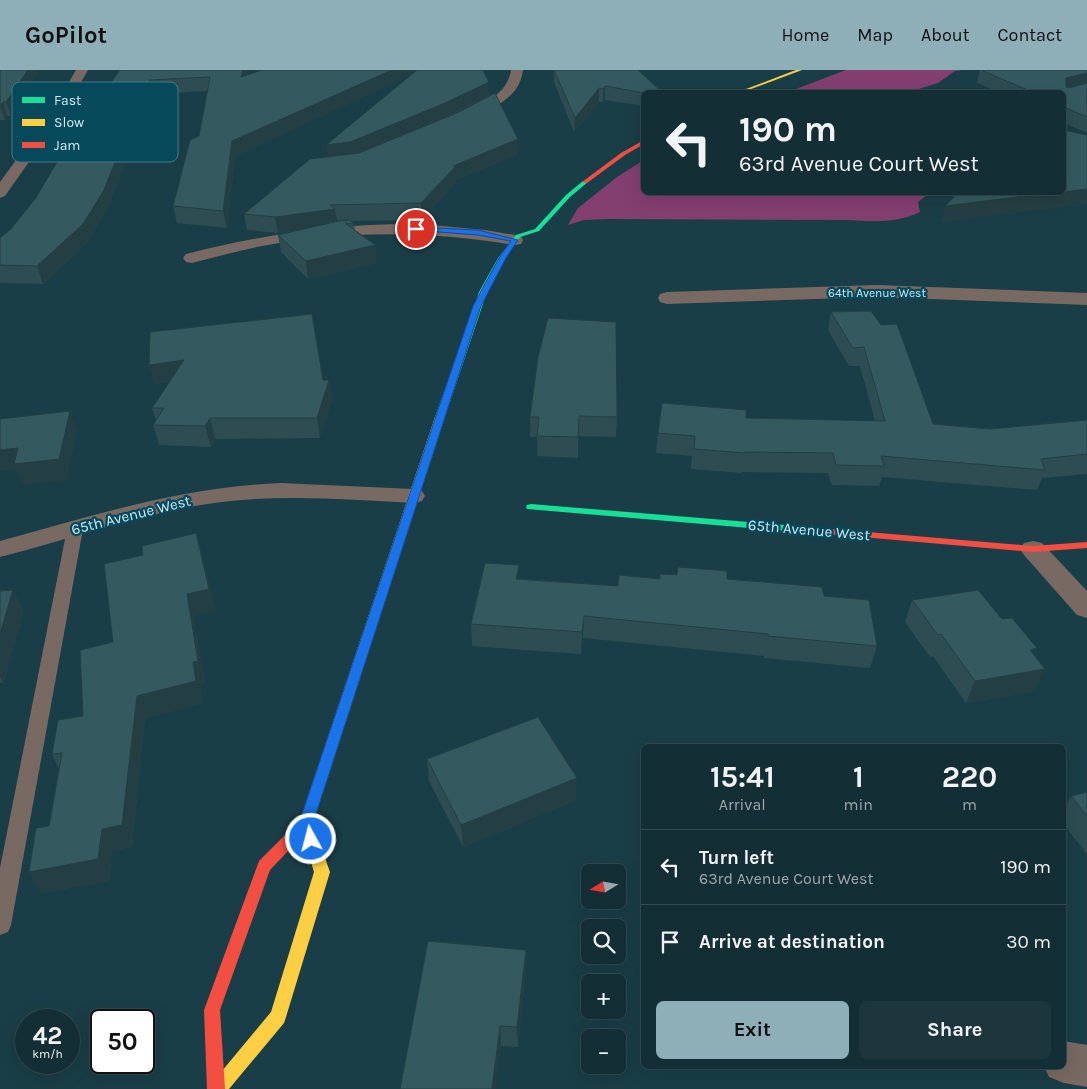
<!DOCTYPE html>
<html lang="en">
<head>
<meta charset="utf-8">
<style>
  :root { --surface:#142e35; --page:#1d363d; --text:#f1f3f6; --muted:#9da8ad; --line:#334a50; --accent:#8eaeb8 }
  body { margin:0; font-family:Karla,sans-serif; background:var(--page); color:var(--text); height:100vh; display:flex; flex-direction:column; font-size:19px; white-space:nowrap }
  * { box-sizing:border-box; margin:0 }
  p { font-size:16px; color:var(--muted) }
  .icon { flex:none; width:28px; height:28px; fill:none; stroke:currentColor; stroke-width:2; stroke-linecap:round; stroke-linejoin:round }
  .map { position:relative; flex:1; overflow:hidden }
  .panel { position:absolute; left:641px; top:674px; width:425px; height:325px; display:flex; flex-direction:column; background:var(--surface); border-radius:8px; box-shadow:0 5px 20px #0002,0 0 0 1px var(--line) }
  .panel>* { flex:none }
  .banner { position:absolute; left:641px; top:20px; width:425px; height:105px; border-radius:8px; box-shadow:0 5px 20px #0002,0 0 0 1px var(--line); background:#142e35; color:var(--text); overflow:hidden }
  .needle { width:32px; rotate:259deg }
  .fabs { position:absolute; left:581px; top:794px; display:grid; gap:10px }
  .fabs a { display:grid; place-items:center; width:45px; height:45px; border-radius:8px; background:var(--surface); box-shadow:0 5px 20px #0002,0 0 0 1px var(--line); font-size:25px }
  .speed { position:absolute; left:15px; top:939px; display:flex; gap:10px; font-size:25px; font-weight:700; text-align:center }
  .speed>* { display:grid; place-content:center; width:65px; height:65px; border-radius:50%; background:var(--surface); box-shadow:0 5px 20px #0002,0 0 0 1px var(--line); line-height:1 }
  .speed small { font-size:12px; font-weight:400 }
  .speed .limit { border:2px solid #111; border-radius:8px; background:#fff; color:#111 }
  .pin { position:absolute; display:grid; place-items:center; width:42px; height:42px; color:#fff; margin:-21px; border:2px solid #fff; border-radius:50%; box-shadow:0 1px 5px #0007 }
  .me { position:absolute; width:55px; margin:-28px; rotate:353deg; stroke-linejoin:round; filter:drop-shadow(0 0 4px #0008) }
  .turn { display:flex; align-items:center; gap:18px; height:105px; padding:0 15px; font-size:22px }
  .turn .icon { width:65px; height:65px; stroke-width:2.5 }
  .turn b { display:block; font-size:35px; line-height:42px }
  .eta { display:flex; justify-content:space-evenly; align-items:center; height:85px; text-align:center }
  .eta b { font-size:30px; font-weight:700; line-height:35px }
  .primary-button { display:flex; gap:10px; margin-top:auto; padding:10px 15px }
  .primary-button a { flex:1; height:58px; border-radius:8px; background:var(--accent); color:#111; font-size:20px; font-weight:700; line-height:58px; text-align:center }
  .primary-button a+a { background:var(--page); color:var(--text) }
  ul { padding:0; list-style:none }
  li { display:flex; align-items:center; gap:15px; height:75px; padding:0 15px; border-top:1px solid var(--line) }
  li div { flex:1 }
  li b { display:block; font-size:19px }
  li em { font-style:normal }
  header { display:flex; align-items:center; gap:30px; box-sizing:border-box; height:70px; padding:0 25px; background:var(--accent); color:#111 }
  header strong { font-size:24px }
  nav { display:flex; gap:28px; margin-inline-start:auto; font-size:18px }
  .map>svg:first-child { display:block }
  .green { fill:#833f70 }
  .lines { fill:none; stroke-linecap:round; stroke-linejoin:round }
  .lane { fill:#786962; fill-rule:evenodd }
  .street { fill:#786962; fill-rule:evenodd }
  .fast { fill:#16e098; fill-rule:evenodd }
  .slow { fill:#ffcf43; fill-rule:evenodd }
  .jam { fill:#f24e42; fill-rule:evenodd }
  .wall { fill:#2d4d53 }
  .shaded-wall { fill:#243f43 }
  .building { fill:#345a60; stroke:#243f43 }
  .route { fill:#1a73e8; stroke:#114b97 }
  .labels { text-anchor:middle; stroke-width:4.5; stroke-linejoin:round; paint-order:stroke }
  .far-street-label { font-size:12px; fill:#cdeaf5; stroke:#06495b }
  .street-label { font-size:15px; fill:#cdeaf5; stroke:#06495b }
  .key { fill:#06495b; stroke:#427989; stroke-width:1 }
  .key-label { font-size:14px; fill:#cdeaf5 }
</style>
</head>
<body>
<header>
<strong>GoPilot</strong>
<nav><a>Home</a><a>Map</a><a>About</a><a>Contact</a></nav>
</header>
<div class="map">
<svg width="1087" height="1019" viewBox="0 0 1087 1019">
  <rect width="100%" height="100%" fill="#1a3e47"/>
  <!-- green -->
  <g class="green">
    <path d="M 846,0 L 962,0 L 955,1 L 938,13 L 909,22 L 788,22 Z"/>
    <path d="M 644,90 L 644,122 L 936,123 L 927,125 L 918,132 L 920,142 C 896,154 871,151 845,150 L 609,149 L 584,150 L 568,155 L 578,138 L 617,107 Z"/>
  </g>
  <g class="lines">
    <!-- lane -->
    <path class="lane" d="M 75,454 L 80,456 L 83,459 L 11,855 L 8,862 L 0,865 L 0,798 L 67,459 L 70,456 Z"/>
    <!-- street -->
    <g class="street">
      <path d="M 76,0 L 88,0 L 64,42 L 5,126 L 0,128 L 0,112 L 52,41 Z"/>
      <path d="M 511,0 L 523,0 C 522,7 520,13 516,19 C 508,31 475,52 460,49 L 459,46 L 460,43 C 482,34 507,26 511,0 Z"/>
      <path d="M 421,154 L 485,160 L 521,166 L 523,170 L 521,174 L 515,175 C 431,161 346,160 262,176 C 238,181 215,187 192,193 L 186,192 L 183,188 L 186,184 C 267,164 337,153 421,154 Z"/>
      <path d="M 877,215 L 1087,223 L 1087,235 L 877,227 L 667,234 L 660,232 L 658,228 L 660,224 L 667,222 Z"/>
      <path d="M 281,413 L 413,419 L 422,421 L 425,426 L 422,431 L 413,433 C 343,429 271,423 201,435 C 133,446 67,470 0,487 L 0,471 C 95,445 181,417 281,413 Z"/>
      <path d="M 1033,471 L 1042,473 L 1087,521 L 1087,548 L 1077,545 L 1024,485 L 1020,479 L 1024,473 Z"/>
      <path d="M 1064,971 L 1087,975 L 1087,1017 L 1064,1013 L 1049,1007 L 1044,996 L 1064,996 Z"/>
    </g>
    <!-- fast -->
    <g class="fast">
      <path d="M 583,111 L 588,112 L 570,127 L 539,161 L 520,167 L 505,188 L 487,222 L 445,347 L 443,349 L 437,349 L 435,347 L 479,222 L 498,188 L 516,165 L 535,159 L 566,125 Z"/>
      <path d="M 531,434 L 797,456 L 802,459 L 797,462 L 527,439 L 526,437 L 527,435 Z"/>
    </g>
    <!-- slow -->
    <g class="slow">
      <path d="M 796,0 L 802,0 L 743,22 L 738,22 Z"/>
      <path d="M 440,344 L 445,347 L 316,744 L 311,749 L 330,802 L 286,947 L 284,953 L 229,1019 L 209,1019 L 212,1013 L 271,942 L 314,802 L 299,753 L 304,748 L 302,744 L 435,347 Z"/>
    </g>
    <!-- jam -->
    <g class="jam">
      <path d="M 644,70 L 644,74 L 625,85 L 587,113 L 582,112 L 621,83 Z"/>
      <path d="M 797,456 L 1033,476 L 1087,472 L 1087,478 L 1033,482 L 793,461 L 792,459 L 793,457 Z"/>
      <path d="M 309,738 L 314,740 L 316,744 L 311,757 L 270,800 L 220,940 L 225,1019 L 207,1019 L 204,940 L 259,791 L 300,750 L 304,740 Z"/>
    </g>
  </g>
  <!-- wall -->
  <g class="wall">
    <path d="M 0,0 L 11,46 L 7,46 L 5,50 L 0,50 Z"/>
    <path d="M 120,0 L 248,5 L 483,0 L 489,25 L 448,47 L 518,69 L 518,84 L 456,110 L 456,112 L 422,150 L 350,151 L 354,154 L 355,160 L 375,175 L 377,193 L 308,209 L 281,182 L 278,165 L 296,161 L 278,163 L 247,160 L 244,144 L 328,87 L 326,75 L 412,4 L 235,86 L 227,158 L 177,153 L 173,136 L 199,66 L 208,21 L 153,24 L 133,82 L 129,82 L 108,137 L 88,171 L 43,214 L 0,213 L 0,168 L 11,159 L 35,129 Z"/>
    <path d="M 554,0 L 644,22 L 644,36 L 605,30 L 603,32 L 599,32 L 574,62 L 554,12 Z"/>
    <path d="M 980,0 L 1087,0 L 1087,63 L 1064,53 L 1064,22 L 998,22 L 977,13 Z"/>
    <path d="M 946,122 L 1064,122 L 941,152 L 954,128 Z"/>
    <path d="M 871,241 L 933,354 L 990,359 L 1087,350 L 1087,404 L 1042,408 L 1037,420 L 882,407 L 879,416 L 832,415 L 828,403 L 742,402 L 742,403 L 691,399 L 692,386 L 656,383 L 658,363 L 746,348 L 875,351 L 860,296 L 849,296 L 828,260 L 831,242 Z"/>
    <path d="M 616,252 L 617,347 L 616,367 L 578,366 L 578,388 L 537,386 L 537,367 L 530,367 L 530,347 Z"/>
    <path d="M 149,295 L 329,310 L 332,329 L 320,368 L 215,369 L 211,377 L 159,375 L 153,355 L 156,350 L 152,338 L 169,312 L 155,314 Z"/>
    <path d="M 196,463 L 202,485 L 215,540 L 193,546 L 205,612 L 200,614 L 203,633 L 145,648 L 132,777 L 112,780 L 109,811 L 41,823 L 59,699 L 52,684 L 83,646 L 113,572 L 143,485 Z"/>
    <path d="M 519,495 L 519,509 L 618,516 L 659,509 L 660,504 L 677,505 L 678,497 L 727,509 L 824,526 L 877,576 L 870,598 L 764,588 L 764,586 L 583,568 L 581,584 L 472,576 L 471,554 Z"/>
    <path d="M 13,520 L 23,542 L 3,613 L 0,613 L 0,521 Z"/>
    <path d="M 912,530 L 1002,549 L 1037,578 L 1034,586 L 1035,621 L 966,633 L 933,586 L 930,587 L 905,552 Z"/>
    <path d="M 427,689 L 576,730 L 463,777 L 429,711 Z"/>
    <path d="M 1087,722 L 1087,784 L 1064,755 L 1064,739 L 1071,726 Z"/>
    <path d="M 526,880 L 526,900 L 518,977 L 501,976 L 400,1019 Z"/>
  </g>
  <!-- shaded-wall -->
  <g class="shaded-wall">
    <path d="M 28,0 L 39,0 L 11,46 L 6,32 Z"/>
    <path d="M 243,0 L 249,0 L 244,20 L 241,7 Z"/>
    <path d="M 392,0 L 422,0 L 235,86 L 227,158 L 223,141 L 232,71 Z"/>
    <path d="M 1087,3 L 1087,14 L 1061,21 L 1066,8 Z"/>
    <path d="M 150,10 L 153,24 L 133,82 L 129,67 Z"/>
    <path d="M 489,12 L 489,25 L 446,47 L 352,87 L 328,90 L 326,75 Z"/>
    <path d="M 605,16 L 605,30 L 603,32 L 603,19 Z"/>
    <path d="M 599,18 L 599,32 L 574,62 L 575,48 Z"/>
    <path d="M 3,32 L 7,46 L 5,50 L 0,36 Z"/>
    <path d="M 125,67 L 129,82 L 108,137 L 88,171 L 43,214 L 37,196 Z"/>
    <path d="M 518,69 L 518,84 L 456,110 L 456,112 L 422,150 L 421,133 L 453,96 Z"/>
    <path d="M 1087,119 L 1087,134 L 941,152 L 945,136 L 1057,122 L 1064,122 Z"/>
    <path d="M 335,139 L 338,155 L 334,152 L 331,152 L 332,156 L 278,163 L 275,147 Z"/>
    <path d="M 375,175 L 377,193 L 308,209 L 306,191 Z"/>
    <path d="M 184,290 L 189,309 L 155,314 L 149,295 Z"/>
    <path d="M 329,310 L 332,329 L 320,368 L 317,348 Z"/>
    <path d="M 70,341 L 77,361 L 67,410 L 22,415 L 16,399 L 0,401 L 0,380 L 18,378 Z"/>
    <path d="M 210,348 L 215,369 L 211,377 L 205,356 Z"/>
    <path d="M 196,463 L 202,485 L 215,540 L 193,546 L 205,612 L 200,614 L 203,633 L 145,648 L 132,777 L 112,780 L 109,811 L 41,823 L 29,802 L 102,759 L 137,626 L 193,592 L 187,524 Z"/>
    <path d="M 519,495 L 520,517 L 516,509 Z"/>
    <path d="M 13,520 L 23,542 L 3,613 L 0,607 L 0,564 Z"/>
    <path d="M 584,546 L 583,568 L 581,584 L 582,562 Z"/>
    <path d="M 1037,578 L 1028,600 L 1030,580 Z"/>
    <path d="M 1045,599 L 1035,621 L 966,633 L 975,611 Z"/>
    <path d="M 577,708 L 576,730 L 463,777 L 461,755 Z"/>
    <path d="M 526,880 L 526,900 L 518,977 L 517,957 Z"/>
    <path d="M 500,956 L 501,976 L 496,1019 L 492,1019 Z"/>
  </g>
  <!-- building -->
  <g class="building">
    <path d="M 0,0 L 28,0 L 6,32 L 3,32 L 0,36 Z"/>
    <path d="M 120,0 L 243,0 L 241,7 L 262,0 L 392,0 L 232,71 L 223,141 L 173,136 L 190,70 L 199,66 L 210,7 L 150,10 L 129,67 L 125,67 L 104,120 L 83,154 L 37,196 L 0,195 L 0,168 L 11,159 L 35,129 L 75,62 Z"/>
    <path d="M 417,0 L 483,0 L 489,12 L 445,33 L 350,72 L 326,75 Z"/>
    <path d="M 554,0 L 638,0 L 662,22 L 644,23 L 605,16 L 603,19 L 599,18 L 575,48 Z"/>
    <path d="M 981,0 L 1087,0 L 1087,3 L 1066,8 L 1066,17 L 1069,18 L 1087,13 L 1087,47 L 1064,37 L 1064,22 L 1032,22 Z"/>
    <path d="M 875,20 L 887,22 L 869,22 Z"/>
    <path d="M 495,23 L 518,69 L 453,96 L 456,96 L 421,133 L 330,135 L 335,139 L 275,147 L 244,144 L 310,89 L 359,83 L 457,43 Z"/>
    <path d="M 1064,60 L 1087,65 L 1087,119 L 1064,122 Z"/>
    <path d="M 959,122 L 1057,122 L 945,136 Z"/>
    <path d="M 350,150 L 354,154 L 345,153 L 375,175 L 306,191 L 278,165 L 334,152 L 331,152 Z"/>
    <path d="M 871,241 L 881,255 L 897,254 L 933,354 L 990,359 L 1087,350 L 1087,384 L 1041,389 L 1045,400 L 881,386 L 884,396 L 836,395 L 833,383 L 745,382 L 745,383 L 694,379 L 695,366 L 658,363 L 662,333 L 746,340 L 746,348 L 885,351 L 864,277 L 853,278 L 831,242 Z"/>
    <path d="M 312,244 L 323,310 L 329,310 L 317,348 L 210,348 L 205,356 L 153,355 L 164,338 L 152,338 L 184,290 L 149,295 L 150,262 Z"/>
    <path d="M 548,248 L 616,252 L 617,347 L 579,346 L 578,367 L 537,366 L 539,347 L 530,347 L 538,287 Z"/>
    <path d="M 70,341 L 59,389 L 14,394 L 18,378 L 0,380 L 0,349 Z"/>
    <path d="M 196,463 L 209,519 L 187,524 L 198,591 L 193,592 L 196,611 L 137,626 L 122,755 L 102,759 L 98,789 L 29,802 L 36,758 L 49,756 L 62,683 L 52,684 L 58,650 L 83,646 L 80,580 L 113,572 L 104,494 L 143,485 L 142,476 Z"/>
    <path d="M 485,493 L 519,495 L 516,509 L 618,516 L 619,505 L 660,509 L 660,504 L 677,505 L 678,497 L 727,501 L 727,509 L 822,517 L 824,526 L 869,530 L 877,576 L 768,566 L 768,564 L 584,546 L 582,562 L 471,554 Z"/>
    <path d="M 13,520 L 0,564 L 0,521 Z"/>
    <path d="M 978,520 L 1002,549 L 1012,548 L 1037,578 L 1030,580 L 1045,599 L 975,611 L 941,564 L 938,565 L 912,530 Z"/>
    <path d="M 538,647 L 577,708 L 461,755 L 427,689 Z"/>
    <path d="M 1087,722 L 1087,746 L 1071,726 Z"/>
    <path d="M 428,871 L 526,880 L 517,957 L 500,956 L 492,1019 L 400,1019 Z"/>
  </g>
  <!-- route -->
  <path class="route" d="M 416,157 L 478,160 L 518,170 L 506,188 L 481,236 L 313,753 L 319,769 L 316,774 L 311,776 L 306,774 L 299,753 L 473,236 L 499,188 L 511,171 L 478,165 L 413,160 L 412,159 Z"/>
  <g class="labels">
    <!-- far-street labels -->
    <g class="far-street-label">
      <text x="877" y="227">64th Avenue West</text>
    </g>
    <!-- street labels -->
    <g class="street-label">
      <text transform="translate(131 445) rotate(-14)" y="5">65th Avenue West</text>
      <text transform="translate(809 460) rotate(5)" y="5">65th Avenue West</text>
    </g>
  </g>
  <!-- legend -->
  <rect x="12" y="12" width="166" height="80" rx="8" class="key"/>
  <rect x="22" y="27" width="23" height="6" fill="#16e098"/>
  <rect x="22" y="49" width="23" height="7" fill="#ffcf43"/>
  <rect x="22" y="72" width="23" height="6" fill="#f24e42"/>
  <g class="key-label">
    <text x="54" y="35">Fast</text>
    <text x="54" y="57">Slow</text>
    <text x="54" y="80">Jam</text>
  </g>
</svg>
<div class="fabs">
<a><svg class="needle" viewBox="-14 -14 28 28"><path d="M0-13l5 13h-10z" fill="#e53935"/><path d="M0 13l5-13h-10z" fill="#9da8ad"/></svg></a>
<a><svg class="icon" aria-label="search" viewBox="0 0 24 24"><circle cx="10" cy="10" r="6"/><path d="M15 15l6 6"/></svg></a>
<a>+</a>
<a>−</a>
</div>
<div class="speed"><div>42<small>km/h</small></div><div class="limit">50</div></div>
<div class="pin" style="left:416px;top:159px;background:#d93025"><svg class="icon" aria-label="arrive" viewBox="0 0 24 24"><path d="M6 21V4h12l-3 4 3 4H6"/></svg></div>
<svg class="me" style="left:311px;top:769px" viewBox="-20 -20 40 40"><circle r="17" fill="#1a73e8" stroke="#fff" stroke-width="3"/><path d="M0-11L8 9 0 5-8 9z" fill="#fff"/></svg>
<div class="banner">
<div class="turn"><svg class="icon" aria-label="left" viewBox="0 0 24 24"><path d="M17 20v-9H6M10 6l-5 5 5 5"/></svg><div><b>190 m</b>63rd Avenue Court West</div></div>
</div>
<section class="panel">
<div class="eta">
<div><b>15:41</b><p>Arrival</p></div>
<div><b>1</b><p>min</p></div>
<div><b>220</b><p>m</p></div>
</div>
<ul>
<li><svg class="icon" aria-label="left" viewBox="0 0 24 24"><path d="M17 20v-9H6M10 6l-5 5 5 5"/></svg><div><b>Turn left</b><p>63rd Avenue Court West</p></div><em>190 m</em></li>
<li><svg class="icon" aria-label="arrive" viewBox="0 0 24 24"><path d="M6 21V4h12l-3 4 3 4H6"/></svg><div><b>Arrive at destination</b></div><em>30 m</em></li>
</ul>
<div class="primary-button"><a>Exit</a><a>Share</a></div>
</section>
</div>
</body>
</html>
